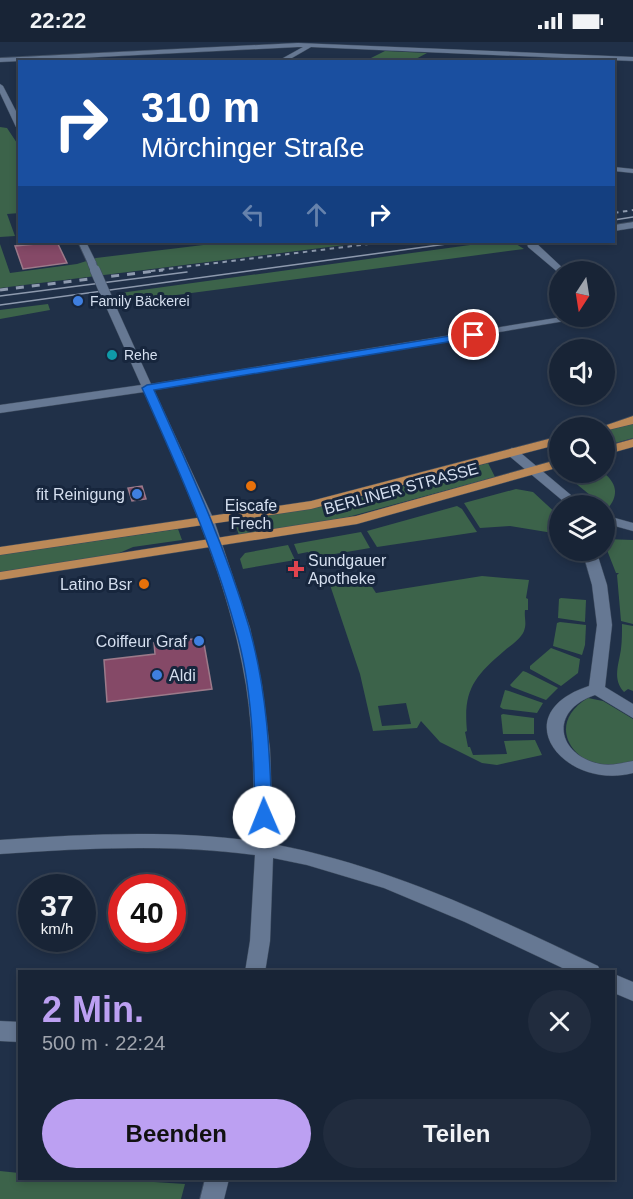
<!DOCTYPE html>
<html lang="de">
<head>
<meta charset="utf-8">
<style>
  :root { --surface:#182436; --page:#212c3e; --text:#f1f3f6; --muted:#9fa4ad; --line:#364151; --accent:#bca0f2 }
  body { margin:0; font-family:Helvetica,sans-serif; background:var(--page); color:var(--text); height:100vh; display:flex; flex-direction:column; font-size:22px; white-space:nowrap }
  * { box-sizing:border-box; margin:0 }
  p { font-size:20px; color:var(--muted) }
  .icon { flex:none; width:33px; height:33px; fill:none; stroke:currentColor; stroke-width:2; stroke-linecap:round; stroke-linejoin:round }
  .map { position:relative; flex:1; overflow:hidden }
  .details { position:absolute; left:18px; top:928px; width:597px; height:210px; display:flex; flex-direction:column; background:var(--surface); border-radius:0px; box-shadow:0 3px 9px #0003,0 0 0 2px var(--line) }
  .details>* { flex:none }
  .banner { position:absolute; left:18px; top:18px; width:597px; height:183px; border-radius:0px; box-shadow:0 3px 9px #0003,0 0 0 2px var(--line); background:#1a4fa0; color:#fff; overflow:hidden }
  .needle { width:39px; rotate:192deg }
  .buttons { position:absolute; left:549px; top:219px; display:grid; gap:12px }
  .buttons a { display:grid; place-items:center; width:66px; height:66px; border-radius:50%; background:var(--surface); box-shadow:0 3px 9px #0003,0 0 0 2px var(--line); font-size:30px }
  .speed { position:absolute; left:18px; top:832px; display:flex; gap:12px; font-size:30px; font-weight:700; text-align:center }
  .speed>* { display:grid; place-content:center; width:78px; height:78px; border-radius:50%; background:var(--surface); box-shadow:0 3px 9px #0003,0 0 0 2px var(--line); line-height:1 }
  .speed small { font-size:15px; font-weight:400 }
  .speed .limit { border:9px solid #d22; background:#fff; color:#111 }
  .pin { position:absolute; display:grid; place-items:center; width:51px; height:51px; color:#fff; margin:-26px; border:3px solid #fff; border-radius:50%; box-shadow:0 2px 6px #0007 }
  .me { position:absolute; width:66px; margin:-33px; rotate:359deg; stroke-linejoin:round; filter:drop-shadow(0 0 4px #0008) }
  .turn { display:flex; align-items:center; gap:21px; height:126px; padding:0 24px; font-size:27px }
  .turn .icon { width:78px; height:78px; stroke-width:2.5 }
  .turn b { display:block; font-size:42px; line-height:51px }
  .lanes { display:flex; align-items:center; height:57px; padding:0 24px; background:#0003; justify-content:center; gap:30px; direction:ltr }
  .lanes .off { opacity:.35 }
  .round { display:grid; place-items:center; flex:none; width:63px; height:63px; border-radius:32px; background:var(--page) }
  .headline { display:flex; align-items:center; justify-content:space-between; height:102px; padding:0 24px }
  h1 { font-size:36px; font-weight:800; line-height:45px; color:var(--accent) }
  .primary-button { display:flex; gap:12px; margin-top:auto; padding:12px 24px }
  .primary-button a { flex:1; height:69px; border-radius:36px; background:var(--accent); color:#111; font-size:24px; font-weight:800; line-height:69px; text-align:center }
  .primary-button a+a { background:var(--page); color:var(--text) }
  .status { display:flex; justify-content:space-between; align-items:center; height:42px; padding:0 30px; background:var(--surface); direction:ltr }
  .status svg { height:16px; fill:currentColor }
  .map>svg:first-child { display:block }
  .green { fill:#3c634a; fill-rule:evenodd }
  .building { fill:#854967; stroke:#9c7a8a; stroke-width:1.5 }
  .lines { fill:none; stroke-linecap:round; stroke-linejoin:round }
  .minor-casing { stroke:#3e4c5f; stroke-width:1 }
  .major-casing { stroke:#3e4c5f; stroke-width:1 }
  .minor { fill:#667893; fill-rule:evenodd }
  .major { fill:#bb8958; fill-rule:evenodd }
  .tram { stroke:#8e9aae; stroke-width:1.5 }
  .rail-far1 { stroke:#8e9aae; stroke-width:2; stroke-dasharray:4.5 4.5; stroke-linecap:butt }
  .rail { stroke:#8e9aae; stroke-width:3; stroke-dasharray:8 8; stroke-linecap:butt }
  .minor-bridge-far1-casing { stroke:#3e4c5f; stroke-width:9; stroke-linecap:butt }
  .minor-bridge-casing { stroke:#3e4c5f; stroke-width:11; stroke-linecap:butt }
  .minor-bridge-far1 { stroke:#667893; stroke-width:8 }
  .minor-bridge { stroke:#667893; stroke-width:10 }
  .route { fill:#1a73e8; stroke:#114b97; stroke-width:1.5 }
  .shop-dot { fill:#3f7fe0; stroke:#17263d; stroke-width:2 }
  .culture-dot { fill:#0f9aa8; stroke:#17263d; stroke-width:2 }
  .food-dot { fill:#e8710a; stroke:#17263d; stroke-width:2 }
  .health-dot { fill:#e0444e; stroke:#17263d; stroke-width:2 }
  .labels { text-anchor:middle; stroke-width:6; stroke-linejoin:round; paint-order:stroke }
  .far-poi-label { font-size:14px; fill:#d5dfef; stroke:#17263d; text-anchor:start }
  .street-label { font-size:16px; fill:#d5dfef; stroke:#17263d }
  .poi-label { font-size:16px; fill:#d5dfef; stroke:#17263d; text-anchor:end }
</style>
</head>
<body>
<div class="status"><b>22:22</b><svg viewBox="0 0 49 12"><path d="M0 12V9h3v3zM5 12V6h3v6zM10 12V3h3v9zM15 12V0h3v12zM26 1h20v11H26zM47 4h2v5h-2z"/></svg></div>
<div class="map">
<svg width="633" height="1157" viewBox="0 0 633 1157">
  <rect width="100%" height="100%" fill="#203048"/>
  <!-- green -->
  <g class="green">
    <path d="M 385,9 L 427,11 L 412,19 L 365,19 Z"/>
    <path d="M 0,85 L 7,86 L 19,104 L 20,171 L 7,172 L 15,194 L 0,195 Z"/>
    <path d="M 228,200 L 369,200 L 0,246 L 0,202 L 10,231 L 77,222 L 96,216 Z"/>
    <path d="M 492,200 L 513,200 L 524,207 L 123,260 L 120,251 Z"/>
    <path d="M 48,262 L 50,268 L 0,277 L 0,268 Z"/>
    <path d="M 633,382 L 633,396 L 605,404 L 604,389 Z"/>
    <path d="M 488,421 L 495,435 L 348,475 L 239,493 L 234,479 L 337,462 Z"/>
    <path d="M 576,430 L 604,431 C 616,441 619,452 609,465 L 596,458 L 573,439 L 571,433 Z"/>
    <path d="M 516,447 L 533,450 L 559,474 L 559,492 L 510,484 L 480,486 L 464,461 Z"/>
    <path d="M 457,464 L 462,467 L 477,490 L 377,505 L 367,489 Z"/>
    <path d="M 178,487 L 182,498 L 133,505 L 117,512 L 0,530 L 0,513 Z"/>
    <path d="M 361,490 L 370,506 L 311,516 L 308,510 L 298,512 L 294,502 Z"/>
    <path d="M 605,497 L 633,498 L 633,582 L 621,579 L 617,533 L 619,531 L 616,531 L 605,503 Z"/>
    <path d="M 288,503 L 295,518 L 243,527 L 240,517 L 245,511 Z"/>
    <path d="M 482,534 L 529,538 L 526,556 L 528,557 L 528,568 L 525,568 C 524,576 527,581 524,589 C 520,598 511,603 504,609 C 474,635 463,648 467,689 L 465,690 L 468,705 L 470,705 L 473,713 L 507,712 L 504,699 L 535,698 L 542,713 L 497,723 L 482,721 L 440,700 L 421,679 L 417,686 L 373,689 L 360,632 L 330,543 L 367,537 L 376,551 ZM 406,661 L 411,682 L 382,684 L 378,664 Z"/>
    <path d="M 561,556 L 586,558 L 585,580 L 558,576 L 559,557 Z"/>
    <path d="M 560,580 L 586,583 L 585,603 L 582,613 L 553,604 L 557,581 Z"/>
    <path d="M 622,582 L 633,584 L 633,649 L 628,647 L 624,650 C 612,637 619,622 621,607 C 622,599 622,590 622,582 Z"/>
    <path d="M 551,606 L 580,617 L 578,631 L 561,644 L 530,627 L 530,624 Z"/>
    <path d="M 523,629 L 526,630 L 558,646 L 546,658 L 512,645 L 510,643 Z"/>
    <path d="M 505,648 L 509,649 L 543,661 L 537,671 L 503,667 L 500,665 Z"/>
    <path d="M 588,656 L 603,659 L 633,677 L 633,719 C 591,743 534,688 588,656 Z"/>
    <path d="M 503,672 L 534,676 L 534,692 L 503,692 L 501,673 Z"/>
    <path d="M 0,1129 L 19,1131 L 20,1137 L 108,1137 L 185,1142 L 181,1157 L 0,1157 Z"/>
  </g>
  <!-- building -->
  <g class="building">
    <path d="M 57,200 L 67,221 L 23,227 L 15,204 Z"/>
    <path d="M 142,444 L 146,457 L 132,459 L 128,446 Z"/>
    <path d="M 203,596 L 212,647 L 107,660 L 104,618 L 155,612 L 154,601 Z"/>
  </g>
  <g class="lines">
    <defs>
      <g id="minor">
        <path d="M 298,1 L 633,15 L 633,19 L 311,5 L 285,20 L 276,20 L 303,5 L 298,5 L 0,20 L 0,16 Z"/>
        <path d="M 0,42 L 3,44 L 20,77 L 20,87 L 16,85 L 0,51 Z"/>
        <path d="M 614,125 L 633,127 L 633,131 L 614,129 Z"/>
        <path d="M 633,180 L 633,186 L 614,189 L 614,183 Z"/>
        <path d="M 78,200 L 86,200 L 97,222 L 95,224 L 89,224 Z"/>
        <path d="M 527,200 L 535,200 L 567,230 L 560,230 L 560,232 L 528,205 Z"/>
        <path d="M 108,255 L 113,258 L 151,342 L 568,274 L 595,274 L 154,348 L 214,478 L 250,586 L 262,644 L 270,708 L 273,802 C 388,824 493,874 598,924 L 601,930 L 571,930 L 465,880 L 384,846 L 307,823 L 273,816 L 270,899 L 265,930 L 245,930 L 250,899 L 255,813 C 170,802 85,806 0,812 L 0,798 C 85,792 170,788 254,799 C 254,746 254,695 246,643 C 229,539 186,445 144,350 L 0,371 L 0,363 L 141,343 L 103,258 Z"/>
        <path d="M 604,262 L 608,263 L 611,270 L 604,274 Z"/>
        <path d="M 512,406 L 516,407 L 584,464 L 569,464 L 508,413 L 506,410 Z"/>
        <path d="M 604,473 L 633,481 L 633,489 L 604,481 Z"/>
        <path d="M 582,508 L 596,508 L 607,543 L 612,583 L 605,645 L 633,662 L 633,676 L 595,653 C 548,669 557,713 600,722 C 612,724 622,721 633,719 L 633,731 C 564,749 503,672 589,644 L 597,583 L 592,543 Z"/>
        <path d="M 614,932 L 633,940 L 633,959 L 614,951 Z"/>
        <path d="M 0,979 L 20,980 L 20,1000 L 0,999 Z"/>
        <path d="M 205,1137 L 229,1137 L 224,1157 L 200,1157 Z"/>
      </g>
      <g id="major">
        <path d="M 633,374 L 633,382 L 604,389 L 604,386 L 598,386 Z"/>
        <path d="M 560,394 L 560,402 L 311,467 L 0,513 L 0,505 L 311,459 Z"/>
        <path d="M 633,397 L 633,405 L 604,413 L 604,405 Z"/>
        <path d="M 560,417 L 560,425 L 357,482 L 0,538 L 0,530 L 356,474 Z"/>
      </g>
    </defs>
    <!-- minor casing -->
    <use href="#minor" class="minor-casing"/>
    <!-- major casing -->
    <use href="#major" class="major-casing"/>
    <!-- minor -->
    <use href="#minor" class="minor"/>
    <!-- major -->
    <use href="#major" class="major"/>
    <!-- tram -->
    <g class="tram">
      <path d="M 614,178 L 633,175"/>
      <path d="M 0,254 L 187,230"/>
      <path d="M 0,263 L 461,200"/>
    </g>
    <!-- rail-far1 -->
    <g class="rail-far1">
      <path d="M 614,171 L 633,168"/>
      <path d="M 151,229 L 385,200"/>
    </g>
    <!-- rail -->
    <path class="rail" d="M 0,248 L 163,228"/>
    <defs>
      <path id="minor-bridge-far1" d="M 92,222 L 95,229"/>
      <path id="minor-bridge" d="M 95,228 L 108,258"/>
    </defs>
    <!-- minor-bridge-far1 casing -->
    <use href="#minor-bridge-far1" class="minor-bridge-far1-casing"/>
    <!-- minor-bridge casing -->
    <use href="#minor-bridge" class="minor-bridge-casing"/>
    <!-- minor-bridge-far1 -->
    <use href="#minor-bridge-far1" class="minor-bridge-far1"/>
    <!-- minor-bridge -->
    <use href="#minor-bridge" class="minor-bridge"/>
  </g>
  <!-- route -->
  <path class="route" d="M 474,290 L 479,293 L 478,295 L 154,348 C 189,426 225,503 249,585 C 267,647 270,712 272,775 L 270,780 L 264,782 L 258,780 L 255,775 C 254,712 253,646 235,585 C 212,502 177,424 142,346 L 147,343 Z"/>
  <!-- markers -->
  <g class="shop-dot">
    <circle cx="78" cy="259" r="6"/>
    <circle cx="137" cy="452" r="6"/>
    <circle cx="199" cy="599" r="6"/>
    <circle cx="157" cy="633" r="6"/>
  </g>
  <circle class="culture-dot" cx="112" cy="313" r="6"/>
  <g class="food-dot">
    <circle cx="251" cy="444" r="6"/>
    <circle cx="144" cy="542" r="6"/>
  </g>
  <path class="health-dot" d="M293 518h6v6h6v6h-6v6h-6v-6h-6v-6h6z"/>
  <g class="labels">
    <!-- far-poi labels -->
    <g class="far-poi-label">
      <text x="90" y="264">Family Bäckerei</text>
      <text x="124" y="318">Rehe</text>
    </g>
    <!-- street labels -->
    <g class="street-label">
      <text transform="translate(401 446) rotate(-15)" y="6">BERLINER STRASSE</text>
    </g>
    <!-- poi labels -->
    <g class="poi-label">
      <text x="125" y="458">fit Reinigung</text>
      <text x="251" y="469" text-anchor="middle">Eiscafe<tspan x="251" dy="18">Frech</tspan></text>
      <text x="308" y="524" text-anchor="start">Sundgauer<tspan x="308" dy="18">Apotheke</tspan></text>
      <text x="132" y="548">Latino Bsr</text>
      <text x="187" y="605">Coiffeur Graf</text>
      <text x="169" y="639" text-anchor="start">Aldi</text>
    </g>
  </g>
</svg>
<div class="buttons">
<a><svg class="needle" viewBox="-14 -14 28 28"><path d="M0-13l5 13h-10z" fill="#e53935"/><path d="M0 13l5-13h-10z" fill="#9fa4ad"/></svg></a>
<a><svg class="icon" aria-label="sound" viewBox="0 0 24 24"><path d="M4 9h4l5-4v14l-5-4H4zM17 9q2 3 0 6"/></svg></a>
<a><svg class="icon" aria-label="search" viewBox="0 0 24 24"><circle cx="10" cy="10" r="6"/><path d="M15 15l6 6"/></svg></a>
<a><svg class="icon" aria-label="layers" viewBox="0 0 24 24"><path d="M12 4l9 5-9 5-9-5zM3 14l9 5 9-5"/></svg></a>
</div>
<div class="speed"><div>37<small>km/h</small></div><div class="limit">40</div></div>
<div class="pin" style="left:474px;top:293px;background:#d93025"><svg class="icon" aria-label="arrive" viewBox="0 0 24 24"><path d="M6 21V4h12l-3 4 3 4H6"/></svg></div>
<svg class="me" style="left:264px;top:775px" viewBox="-20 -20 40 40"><circle r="19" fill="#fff"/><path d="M0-13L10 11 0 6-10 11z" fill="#1a73e8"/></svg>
<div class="banner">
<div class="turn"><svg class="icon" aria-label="right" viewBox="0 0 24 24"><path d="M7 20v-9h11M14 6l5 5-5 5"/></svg><div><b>310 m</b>Mörchinger Straße</div></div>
<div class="lanes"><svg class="icon off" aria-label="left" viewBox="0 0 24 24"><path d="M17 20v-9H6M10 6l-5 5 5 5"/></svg><svg class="icon off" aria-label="ahead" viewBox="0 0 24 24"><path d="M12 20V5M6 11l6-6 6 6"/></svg><svg class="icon" aria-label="right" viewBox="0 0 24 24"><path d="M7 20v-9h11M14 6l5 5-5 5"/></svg></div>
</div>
<section class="details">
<div class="headline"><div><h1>2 Min.</h1><p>500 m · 22:24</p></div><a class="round"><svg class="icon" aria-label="close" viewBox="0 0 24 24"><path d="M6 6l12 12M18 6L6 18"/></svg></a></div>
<div class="primary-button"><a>Beenden</a><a>Teilen</a></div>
</section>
</div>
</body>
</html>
